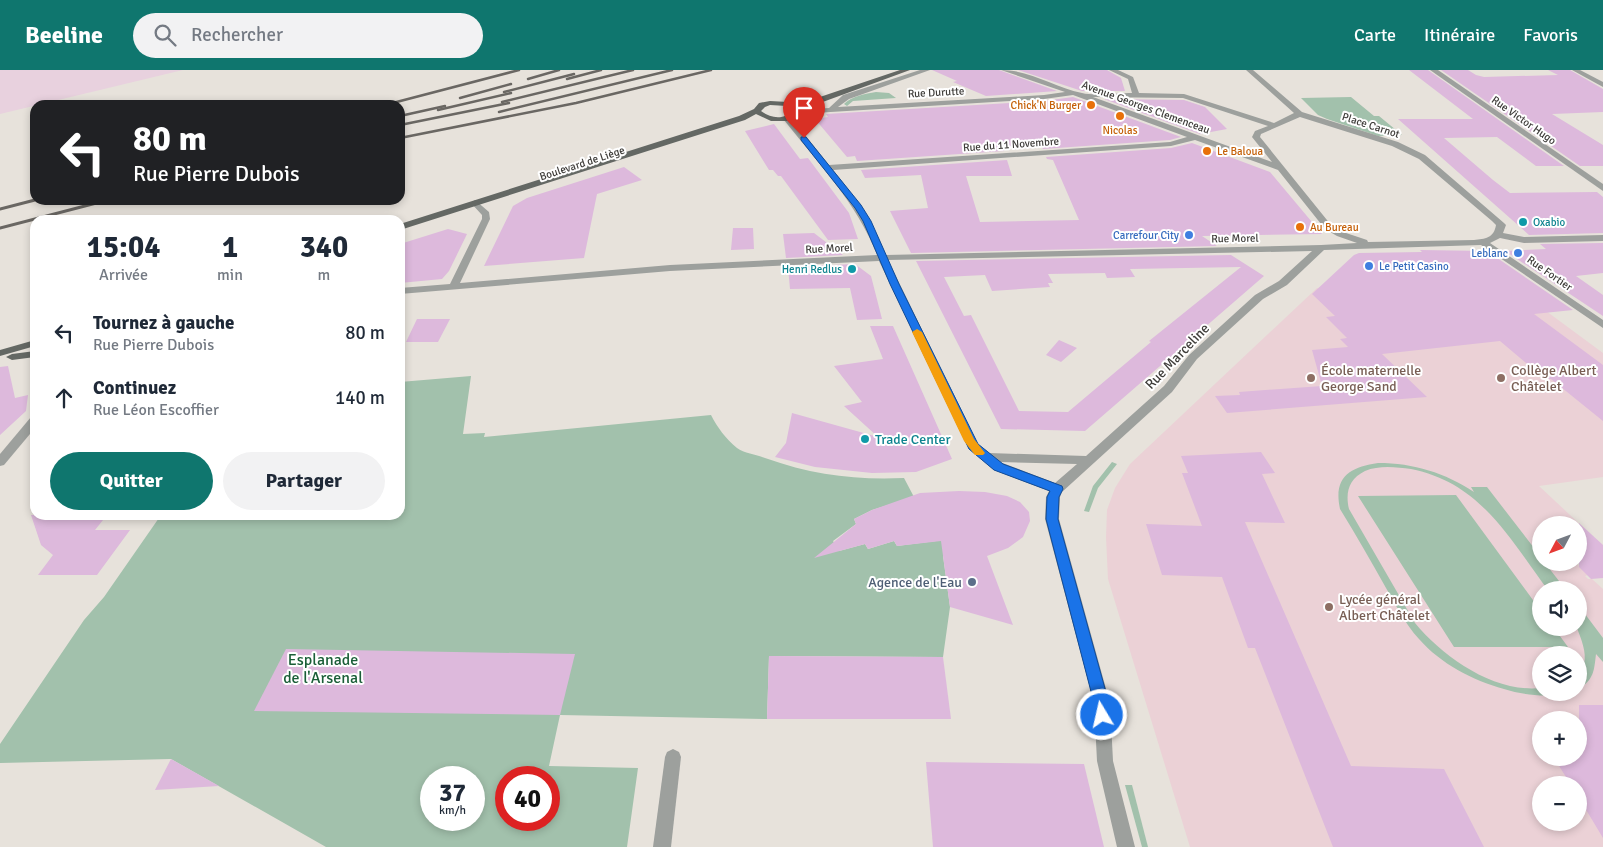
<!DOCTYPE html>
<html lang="fr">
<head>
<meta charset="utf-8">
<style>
  :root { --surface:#fff; --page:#f2f2f3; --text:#1f2937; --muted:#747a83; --accent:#0f766e }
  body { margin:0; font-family:Signika,sans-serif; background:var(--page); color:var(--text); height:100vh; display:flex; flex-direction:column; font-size:19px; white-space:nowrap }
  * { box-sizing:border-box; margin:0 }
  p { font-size:16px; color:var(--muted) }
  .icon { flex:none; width:28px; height:28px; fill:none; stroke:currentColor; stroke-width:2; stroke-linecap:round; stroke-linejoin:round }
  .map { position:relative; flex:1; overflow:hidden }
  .side { position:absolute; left:30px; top:145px; width:375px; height:305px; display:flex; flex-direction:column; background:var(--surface); border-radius:15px; box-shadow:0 2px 8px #0003 }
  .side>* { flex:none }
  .guide { position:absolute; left:30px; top:30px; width:375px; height:105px; border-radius:15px; box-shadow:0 2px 8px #0003; background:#202124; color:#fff; overflow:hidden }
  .needle { width:32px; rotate:229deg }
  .buttons { position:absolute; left:1532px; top:446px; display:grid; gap:10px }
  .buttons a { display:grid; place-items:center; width:55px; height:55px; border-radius:50%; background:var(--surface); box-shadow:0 2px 8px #0003; font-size:25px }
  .speed { position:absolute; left:420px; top:696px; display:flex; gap:10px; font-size:25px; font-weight:700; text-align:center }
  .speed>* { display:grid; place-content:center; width:65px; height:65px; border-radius:50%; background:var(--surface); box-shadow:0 2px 8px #0003; line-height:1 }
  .speed small { font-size:12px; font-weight:400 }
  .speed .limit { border:8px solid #d22; background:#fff; color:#111 }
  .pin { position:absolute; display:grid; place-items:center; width:42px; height:42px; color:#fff; margin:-51px -21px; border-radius:50% 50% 50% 0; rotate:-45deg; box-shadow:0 0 5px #0007 }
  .pin .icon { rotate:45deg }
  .me { position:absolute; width:55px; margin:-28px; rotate:351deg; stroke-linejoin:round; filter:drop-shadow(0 0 4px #0008) }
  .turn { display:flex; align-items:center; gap:18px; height:105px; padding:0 20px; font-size:22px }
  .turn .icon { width:65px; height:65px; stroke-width:2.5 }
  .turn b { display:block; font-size:35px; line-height:42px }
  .eta { display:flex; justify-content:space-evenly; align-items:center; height:85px; text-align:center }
  .eta b { font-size:30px; font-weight:700; line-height:35px }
  .cta { display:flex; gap:10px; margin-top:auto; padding:10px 20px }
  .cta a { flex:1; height:58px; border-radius:30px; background:var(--accent); color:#fff; font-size:20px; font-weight:700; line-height:58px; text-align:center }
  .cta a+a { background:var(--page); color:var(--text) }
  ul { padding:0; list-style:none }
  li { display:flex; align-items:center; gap:15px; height:65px; padding:0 20px }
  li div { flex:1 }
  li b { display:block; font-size:19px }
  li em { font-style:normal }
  header { display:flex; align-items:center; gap:30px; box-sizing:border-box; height:70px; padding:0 25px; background:var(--accent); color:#fff }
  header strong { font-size:24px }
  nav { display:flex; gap:28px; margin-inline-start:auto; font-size:18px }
  .search { width:350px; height:45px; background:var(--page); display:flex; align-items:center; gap:12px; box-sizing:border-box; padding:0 18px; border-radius:28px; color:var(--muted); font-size:19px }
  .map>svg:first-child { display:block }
  .commercial { fill:#e8d1de }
  .education { fill:#ebd1d6; fill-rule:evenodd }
  .green { fill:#a2c1ac; fill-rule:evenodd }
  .building { fill:#ddb9dc; fill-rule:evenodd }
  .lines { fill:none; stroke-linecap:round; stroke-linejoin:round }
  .minor { fill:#9da09d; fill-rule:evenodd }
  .major { fill:#646864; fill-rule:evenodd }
  .rail-far1 { stroke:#6a6763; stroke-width:2.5 }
  .rail { stroke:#6a6763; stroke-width:3 }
  .route { fill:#1a73e8; stroke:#114b97 }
  .slow { fill:#f59e0b }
  .food-dot { fill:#e8710a; stroke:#fff; stroke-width:2 }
  .culture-dot { fill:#0f9aa8; stroke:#fff; stroke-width:2 }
  .shop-dot { fill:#3f7fe0; stroke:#fff; stroke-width:2 }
  .education-dot { fill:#8d6e63; stroke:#fff; stroke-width:2 }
  .service-dot { fill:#5c6f8a; stroke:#fff; stroke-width:2 }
  .labels { text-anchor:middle; stroke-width:4; stroke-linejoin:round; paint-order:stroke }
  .far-street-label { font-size:11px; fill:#3e3c39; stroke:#fff }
  .far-food-label { font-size:11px; fill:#c56008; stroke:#fff; text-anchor:start }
  .far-culture-label { font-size:11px; fill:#0d838f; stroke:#fff; text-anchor:start }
  .far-shop-label { font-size:11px; fill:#366cbe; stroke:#fff; text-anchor:end }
  .street-label { font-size:14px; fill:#3e3c39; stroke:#fff }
  .education-label { font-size:14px; fill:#785e54; stroke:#fff; text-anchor:start }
  .culture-label { font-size:14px; fill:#0d838f; stroke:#fff; text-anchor:start }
  .service-label { font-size:14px; fill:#4e5e75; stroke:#fff; text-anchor:end }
  .near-park-label { font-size:16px; fill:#1a5e38; stroke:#fff }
</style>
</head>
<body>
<header>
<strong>Beeline</strong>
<div class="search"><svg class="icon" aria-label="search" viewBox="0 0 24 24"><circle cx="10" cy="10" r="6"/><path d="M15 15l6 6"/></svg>Rechercher</div>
<nav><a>Carte</a><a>Itinéraire</a><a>Favoris</a></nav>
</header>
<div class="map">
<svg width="1603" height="777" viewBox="0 0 1603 777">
  <rect width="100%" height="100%" fill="#e7e2db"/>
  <!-- commercial -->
  <path class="commercial" d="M 0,0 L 183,0 L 0,44 Z"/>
  <!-- education -->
  <path class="education" d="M 1508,213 L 1603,283 L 1603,407 L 1539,416 L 1585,459 L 1579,458 L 1579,455 L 1541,455 L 1541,459 L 1538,459 L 1541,463 L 1541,492 L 1577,494 L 1588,505 L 1585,506 L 1588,509 L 1592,509 L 1603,519 L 1603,777 L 1190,777 L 1108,509 L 1106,467 L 1107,440 L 1115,418 L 1130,394 L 1317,218 L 1392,214 ZM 1541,520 L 1579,520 L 1579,558 L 1541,558 ZM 1541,585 L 1579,585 L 1579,622 L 1541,622 ZM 1541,650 L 1579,650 L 1579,688 L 1541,688 ZM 1541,715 L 1579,715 L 1579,752 L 1541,752 Z"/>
  <!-- green -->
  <g class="green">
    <path d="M 876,22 L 889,23 L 896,28 L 853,31 L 847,36 L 844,34 C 852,26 865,24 876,22 Z"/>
    <path d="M 1351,27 L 1374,46 L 1379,46 L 1402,65 L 1378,66 L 1327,49 L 1318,45 L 1301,28 Z"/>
    <path d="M 471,306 L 463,364 L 485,363 L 484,367 L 711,345 C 717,357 726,369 737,378 C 744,383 757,385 765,388 C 813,405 854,410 904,408 L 914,427 L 872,440 L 854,449 L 856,454 L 833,471 L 839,481 L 865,474 L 868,479 L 894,471 L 897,476 L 944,470 L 943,486 L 950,537 L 943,587 L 769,586 L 767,649 L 560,645 L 549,696 L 638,698 L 627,777 L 326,777 L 171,689 L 0,693 L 0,674 L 84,550 L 104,527 L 161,445 L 400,445 L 400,312 ZM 431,708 L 474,708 L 474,750 L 431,750 ZM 506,708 L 549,708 L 549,750 L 506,750 Z"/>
    <path d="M 1112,392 L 1117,394 L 1098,418 L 1089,442 L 1084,441 L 1093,416 Z"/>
    <path d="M 1378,393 C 1414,393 1445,403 1474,422 L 1471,417 L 1487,417 L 1541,487 L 1541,492 L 1545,493 L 1566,520 L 1548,520 C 1509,468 1481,413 1411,399 C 1396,397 1379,395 1365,401 C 1349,409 1345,422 1349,439 L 1415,553 C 1443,587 1494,623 1541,618 L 1541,622 L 1568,623 C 1547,628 1523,625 1504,619 C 1472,610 1441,594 1419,569 C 1405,554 1396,535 1386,518 C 1371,491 1356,465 1340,439 C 1333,407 1350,397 1378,393 Z"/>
    <path d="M 1456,425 L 1541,541 L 1541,558 L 1554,558 L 1568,577 L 1454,577 L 1358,426 Z"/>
    <path d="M 1579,536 L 1603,568 L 1603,592 L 1596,584 C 1594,601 1594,609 1579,619 C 1579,607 1581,604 1584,594 C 1587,582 1581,569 1577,558 L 1579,558 Z"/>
    <path d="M 1125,715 L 1132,715 L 1148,777 L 1142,777 Z"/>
  </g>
  <!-- building -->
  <g class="building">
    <path d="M 932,0 L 999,0 L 1057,21 L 986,26 L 953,12 L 957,11 Z"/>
    <path d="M 1018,0 L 1107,0 L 1121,8 L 1125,21 L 1082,21 Z"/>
    <path d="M 1409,0 L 1428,0 L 1564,96 L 1536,96 L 1497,67 L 1444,68 L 1493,110 L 1510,123 L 1597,122 L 1603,127 L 1603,163 L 1529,165 L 1398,49 L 1473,49 Z"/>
    <path d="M 1441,0 L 1468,0 L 1476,5 L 1484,7 L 1558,5 L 1548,0 L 1570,0 L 1603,19 L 1603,42 L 1552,44 L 1603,75 L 1603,96 L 1580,96 Z"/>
    <path d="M 1073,27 L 1181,67 L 1170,70 L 1043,79 L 1041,74 L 1002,77 L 1004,81 L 857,91 L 855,86 L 847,87 L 815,49 L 828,47 L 826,44 L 1044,31 Z"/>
    <path d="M 1104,29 L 1184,30 L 1205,37 L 1227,59 L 1200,64 Z"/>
    <path d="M 774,54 L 800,89 L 808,88 L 849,143 L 858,169 L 828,170 L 781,106 L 778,106 L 773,100 L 769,100 L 745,61 Z"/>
    <path d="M 1192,73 L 1270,102 L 1322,164 L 1202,166 L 1217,176 L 911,183 L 890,141 L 928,138 L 921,105 L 865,108 L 861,100 L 1007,90 L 1012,106 L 966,106 L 980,152 L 1079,150 L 1053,90 L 1047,89 L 1046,87 L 1171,78 Z"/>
    <path d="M 624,97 L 642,110 L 597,124 L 584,188 L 484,196 L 513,136 L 527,128 Z"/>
    <path d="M 733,158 L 753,158 L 754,179 L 731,180 Z"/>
    <path d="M 448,159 L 467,164 L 449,201 L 442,209 L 400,213 L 400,174 Z"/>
    <path d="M 814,163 L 843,185 L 786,188 L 783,164 Z"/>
    <path d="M 1603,173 L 1603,203 L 1576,206 L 1603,225 L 1603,246 L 1505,181 L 1546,179 L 1540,174 Z"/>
    <path d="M 1420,180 L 1487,181 L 1573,240 L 1534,244 L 1603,295 L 1603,351 L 1551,309 L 1545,309 L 1500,271 L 1382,284 L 1427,327 L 1227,343 L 1215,326 L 1240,325 L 1239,322 L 1322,316 L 1312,280 L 1348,277 L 1340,269 L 1347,268 L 1326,247 L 1335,246 L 1312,224 L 1354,185 L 1359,183 L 1422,182 Z"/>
    <path d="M 1231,185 L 1264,206 L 1085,361 L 1001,359 L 916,191 ZM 1241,197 L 1149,271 L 1151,272 L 1068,342 L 1019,341 L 971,245 L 964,246 L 944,207 L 985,205 L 992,221 L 1050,217 L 1048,213 L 1053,213 L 1048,204 L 1105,203 L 1107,208 L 1135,207 L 1130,199 Z"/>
    <path d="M 855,194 L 871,206 L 882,249 L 857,250 L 850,218 L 790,219 L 788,197 Z"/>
    <path d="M 417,249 L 450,249 L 438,272 L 406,272 Z"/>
    <path d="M 870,256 L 893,256 L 952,389 L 916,402 L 872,403 L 815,397 L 775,387 L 786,373 L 792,343 L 878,367 L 844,336 L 862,332 L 834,296 L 883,289 Z"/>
    <path d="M 1059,270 L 1077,278 L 1061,292 L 1046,285 Z"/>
    <path d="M 8,296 L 15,328 L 28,325 L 26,341 L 0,365 L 0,297 Z"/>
    <path d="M 1261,382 L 1275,403 L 1262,404 L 1285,453 L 1245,452 L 1351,696 L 1444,699 L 1484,777 L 1333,777 L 1255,578 L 1248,578 L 1222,507 L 1162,505 L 1146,454 L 1202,456 L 1182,403 L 1188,403 L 1181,386 Z"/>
    <path d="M 959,421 L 985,422 L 1007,426 L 1020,432 L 1029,442 L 1030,451 L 1023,467 L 1008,478 L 987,486 L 1013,555 L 950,537 L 941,471 L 897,476 L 894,471 L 868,479 L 865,474 L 814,488 L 856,454 L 854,449 L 872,440 L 920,423 Z"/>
    <path d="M 31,445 L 107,445 L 95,460 L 130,460 L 97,505 L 38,505 L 53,485 L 41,475 Z"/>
    <path d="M 1579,453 L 1603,475 L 1603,508 L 1591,509 L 1579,497 Z"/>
    <path d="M 286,579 L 575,584 L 560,645 L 254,641 Z"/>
    <path d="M 769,586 L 943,587 L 951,649 L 767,649 Z"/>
    <path d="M 1579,635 L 1603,635 L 1603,768 L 1579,728 L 1579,715 L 1571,715 L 1554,688 L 1579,688 Z"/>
    <path d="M 171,689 L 219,716 L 155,720 Z"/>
    <path d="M 926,692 L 1084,694 L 1104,777 L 933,777 Z"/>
  </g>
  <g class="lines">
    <!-- minor -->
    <g class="minor">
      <path d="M 920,0 L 930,0 L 849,29 L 838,37 L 1044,25 L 1065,22 L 1001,0 C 1030,0 1054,17 1082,23 C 1093,26 1119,23 1132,23 L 1128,9 L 1109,0 L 1118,0 L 1133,7 L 1139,23 L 1184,24 L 1274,53 L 1294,43 L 1246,0 L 1253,0 L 1302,42 L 1398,72 L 1425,85 L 1504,153 L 1506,155 L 1503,163 L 1524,167 L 1603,165 L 1603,171 L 1524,173 L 1500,168 L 1490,173 L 1603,250 L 1603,258 L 1481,175 L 1324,180 L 1287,215 L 1263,229 L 1197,289 L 1172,322 L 1062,422 L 1060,427 L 1059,449 L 1110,633 L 1113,691 L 1135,777 L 1117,777 L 1097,691 L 1094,633 L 1045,449 L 1046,427 L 1049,421 L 994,400 L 969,379 L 879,191 L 670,201 L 400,224 L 400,218 L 450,214 L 482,149 L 482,145 L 471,133 L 475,130 L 489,142 L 490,149 L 460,213 L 670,195 L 877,185 C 857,133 818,93 784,50 L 784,46 L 790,46 L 829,95 L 1170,72 L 1187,67 L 1073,25 L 1044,29 L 798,44 L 794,42 L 798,40 L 829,38 L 843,25 ZM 1093,27 L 1183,28 L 1268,56 L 1255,61 L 1252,67 L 1272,92 ZM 1300,47 L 1392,76 L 1419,89 L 1492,151 L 1496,155 C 1494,168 1485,169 1474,170 L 1368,172 L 1367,170 L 1343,162 L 1331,155 L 1260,67 L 1261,64 ZM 1195,70 L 1278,100 L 1325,159 L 1337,166 L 1357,173 L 1321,175 L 886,185 C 873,152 855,127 833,100 L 1171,76 ZM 1312,181 L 1279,211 L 1255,225 L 1189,285 L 1164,316 L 1086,386 L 989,383 L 978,374 L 888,190 ZM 1000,392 L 1077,394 L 1055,413 Z"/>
      <path d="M 1430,0 L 1438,0 L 1603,114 L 1603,121 Z"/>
      <path d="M 1572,0 L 1580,0 L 1603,12 L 1603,17 Z"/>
      <path d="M 35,346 L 35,358 L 4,395 L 0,396 L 0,384 L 31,347 Z"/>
      <path d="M 673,679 L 679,682 L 681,687 L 671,777 L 653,777 L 665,687 L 667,682 Z"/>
    </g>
    <!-- major -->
    <g class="major">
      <path d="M 900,0 L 910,0 L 820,33 L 787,51 L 771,51 L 756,44 L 745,50 L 400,160 L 400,154 L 739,46 L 754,39 L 759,33 L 770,31 L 788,32 L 799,37 L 814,29 ZM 770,35 L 787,36 L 794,40 C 785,50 771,49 761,41 L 765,37 Z"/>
      <path d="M 35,270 L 35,276 L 0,286 L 0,280 Z"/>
      <path d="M 35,281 L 35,287 L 12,290 L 6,287 L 12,284 Z"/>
    </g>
    <!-- rail-far1 -->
    <g class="rail-far1">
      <path d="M 528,9 L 559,0"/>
      <path d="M 567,9 L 601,0"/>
      <path d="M 504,22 L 574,4"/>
      <path d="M 460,28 L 511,14"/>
      <path d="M 502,32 L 633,0"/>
      <path d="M 385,35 L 519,0"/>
      <path d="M 438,40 L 511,23"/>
      <path d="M 499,42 L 672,0"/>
      <path d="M 400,46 L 445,36"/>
      <path d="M 400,55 L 509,33"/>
      <path d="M 400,68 L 576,33 L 711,0"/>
    </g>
    <!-- rail -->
    <g class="rail">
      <path d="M 0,139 L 35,130"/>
      <path d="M 0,158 L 108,130"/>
    </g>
  </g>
  <!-- route -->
  <path class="route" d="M 801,67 L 806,67 L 861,135 L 871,151 L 899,214 L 978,374 L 1003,394 L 1062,416 L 1063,419 L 1059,427 L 1058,449 L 1109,633 L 1110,645 L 1108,650 L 1102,652 L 1097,650 L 1094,633 L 1046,449 L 1047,427 L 1050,421 L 994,400 L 969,379 L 890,214 L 863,151 L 855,138 L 801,70 Z"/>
  <!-- slow -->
  <path class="slow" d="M 917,259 L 922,262 L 974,369 L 985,383 L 983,385 L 975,385 L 964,371 L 912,262 Z"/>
  <!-- markers -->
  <g class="food-dot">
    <circle cx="1091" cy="35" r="5"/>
    <circle cx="1120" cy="46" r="5"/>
    <circle cx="1207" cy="81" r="5"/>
    <circle cx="1300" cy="157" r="5"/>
  </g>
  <g class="culture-dot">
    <circle cx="1523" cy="152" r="5"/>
    <circle cx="852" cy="199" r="5"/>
    <circle cx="865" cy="369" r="5"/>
  </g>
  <g class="shop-dot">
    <circle cx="1189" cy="165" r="5"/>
    <circle cx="1518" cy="183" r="5"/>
    <circle cx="1369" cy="196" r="5"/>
  </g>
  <g class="education-dot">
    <circle cx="1311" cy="308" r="5"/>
    <circle cx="1501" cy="308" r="5"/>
    <circle cx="1329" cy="537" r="5"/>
  </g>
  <circle class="service-dot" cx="972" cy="512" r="5"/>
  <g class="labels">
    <!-- far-street labels -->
    <g class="far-street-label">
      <text transform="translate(936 22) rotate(-3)" y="4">Rue Durutte</text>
      <text transform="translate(1146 37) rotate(20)" y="4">Avenue Georges Clemenceau</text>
      <text transform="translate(1524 50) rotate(35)" y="4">Rue Victor Hugo</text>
      <text transform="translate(1371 55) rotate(18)" y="4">Place Carnot</text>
      <text transform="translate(1011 74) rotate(-4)" y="4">Rue du 11 Novembre</text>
      <text transform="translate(582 93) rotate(-18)" y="4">Boulevard de Liège</text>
      <text transform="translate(1235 168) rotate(-1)" y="4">Rue Morel</text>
      <text transform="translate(829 178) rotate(-3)" y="4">Rue Morel</text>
      <text transform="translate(1550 203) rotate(35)" y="4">Rue Fortier</text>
    </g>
    <!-- far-food labels -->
    <g class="far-food-label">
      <text x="1081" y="39" text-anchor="end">Chick'N Burger</text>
      <text x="1120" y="64" text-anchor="middle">Nicolas</text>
      <text x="1217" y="85">Le Baloua</text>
      <text x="1310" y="161">Au Bureau</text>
    </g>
    <!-- far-culture labels -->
    <g class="far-culture-label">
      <text x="1533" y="156">Oxabio</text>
      <text x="842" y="203" text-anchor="end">Henri Redlus</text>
    </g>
    <!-- far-shop labels -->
    <g class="far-shop-label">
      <text x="1179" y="169">Carrefour City</text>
      <text x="1508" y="187">Leblanc</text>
      <text x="1379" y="200" text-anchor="start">Le Petit Casino</text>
    </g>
    <!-- street labels -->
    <g class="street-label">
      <text transform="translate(1177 286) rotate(-46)" y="5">Rue Marceline</text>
    </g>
    <!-- education labels -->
    <g class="education-label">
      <text x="1321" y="305">École maternelle<tspan x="1321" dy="16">George Sand</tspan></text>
      <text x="1511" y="305">Collège Albert<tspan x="1511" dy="16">Châtelet</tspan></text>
      <text x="1339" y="534">Lycée général<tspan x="1339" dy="16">Albert Châtelet</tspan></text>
    </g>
    <!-- culture labels -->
    <g class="culture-label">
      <text x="875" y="374">Trade Center</text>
    </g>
    <!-- service labels -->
    <g class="service-label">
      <text x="962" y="517">Agence de l'Eau</text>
    </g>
    <!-- near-park labels -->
    <g class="near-park-label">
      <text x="323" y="595">Esplanade<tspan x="323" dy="18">de l'Arsenal</tspan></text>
    </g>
  </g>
</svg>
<div class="buttons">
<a><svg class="needle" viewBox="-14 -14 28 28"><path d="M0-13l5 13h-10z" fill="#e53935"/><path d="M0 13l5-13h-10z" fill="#747a83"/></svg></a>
<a><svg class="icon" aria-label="sound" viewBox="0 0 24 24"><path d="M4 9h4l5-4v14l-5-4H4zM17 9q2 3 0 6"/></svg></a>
<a><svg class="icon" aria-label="layers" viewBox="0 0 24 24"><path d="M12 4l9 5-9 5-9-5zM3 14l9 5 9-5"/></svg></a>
<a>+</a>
<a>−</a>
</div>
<div class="speed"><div>37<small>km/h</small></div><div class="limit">40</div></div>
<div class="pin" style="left:804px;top:68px;background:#d93025"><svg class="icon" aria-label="arrive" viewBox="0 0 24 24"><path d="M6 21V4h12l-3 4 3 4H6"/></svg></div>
<svg class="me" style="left:1102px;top:645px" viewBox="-20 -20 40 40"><circle r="17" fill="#1a73e8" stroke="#fff" stroke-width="3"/><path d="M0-11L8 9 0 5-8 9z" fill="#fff"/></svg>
<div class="guide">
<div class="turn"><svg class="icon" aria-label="left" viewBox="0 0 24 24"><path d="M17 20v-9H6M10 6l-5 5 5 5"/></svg><div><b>80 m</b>Rue Pierre Dubois</div></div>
</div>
<section class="side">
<div class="eta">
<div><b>15:04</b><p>Arrivée</p></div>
<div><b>1</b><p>min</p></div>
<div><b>340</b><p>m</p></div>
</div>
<ul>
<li><svg class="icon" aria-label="left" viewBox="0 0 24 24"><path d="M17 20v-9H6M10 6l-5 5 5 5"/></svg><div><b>Tournez à gauche</b><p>Rue Pierre Dubois</p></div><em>80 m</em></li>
<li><svg class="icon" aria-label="ahead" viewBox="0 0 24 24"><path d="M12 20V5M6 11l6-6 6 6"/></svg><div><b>Continuez</b><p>Rue Léon Escoffier</p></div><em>140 m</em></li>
</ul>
<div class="cta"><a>Quitter</a><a>Partager</a></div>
</section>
</div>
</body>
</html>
